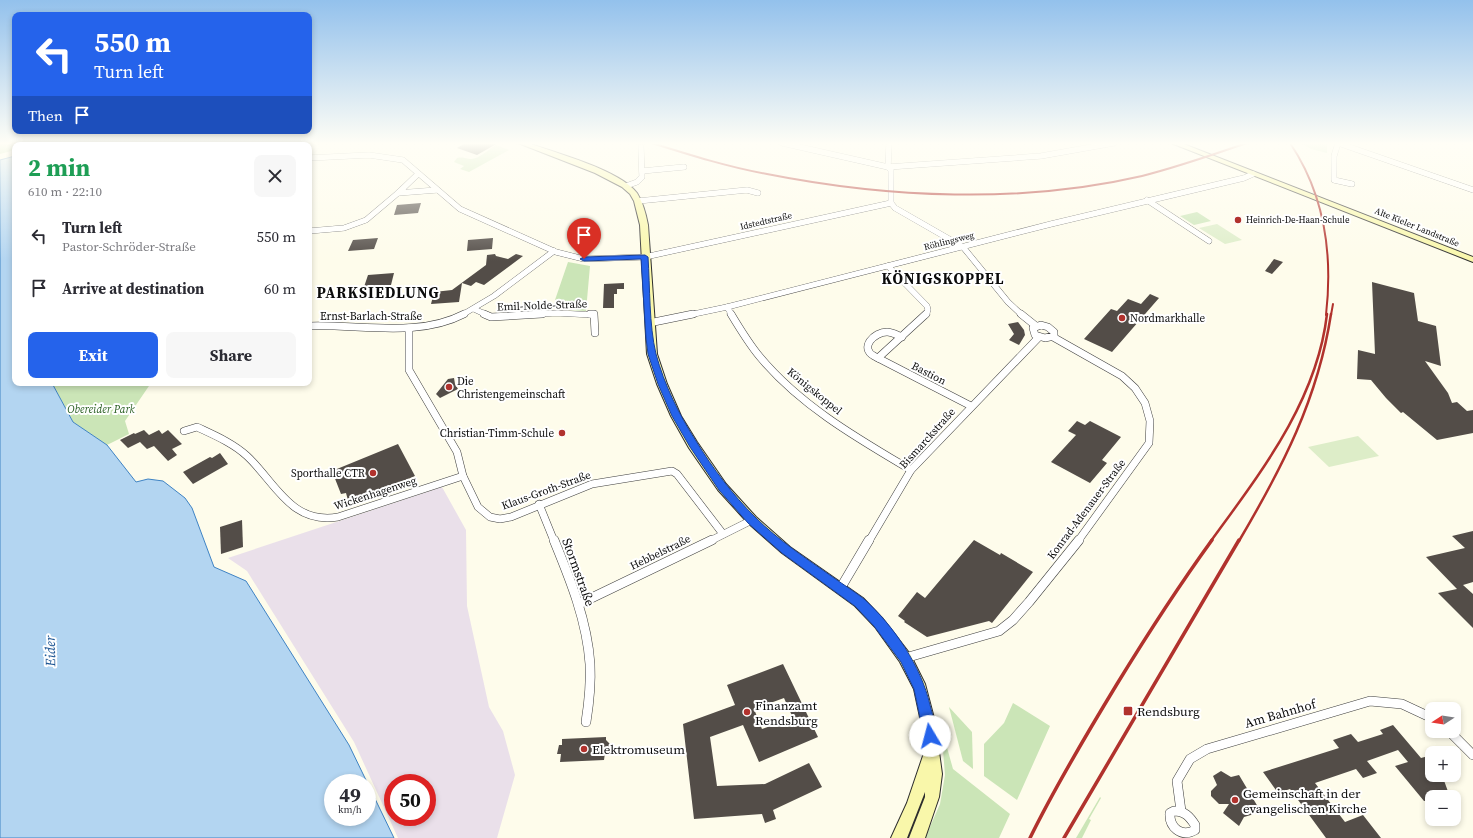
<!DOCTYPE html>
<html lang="en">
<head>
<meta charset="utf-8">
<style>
  :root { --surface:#fff; --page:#f7f7f7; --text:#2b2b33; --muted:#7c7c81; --accent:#2563eb }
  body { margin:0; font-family:"Source Serif 4",serif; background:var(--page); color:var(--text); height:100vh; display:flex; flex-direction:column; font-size:15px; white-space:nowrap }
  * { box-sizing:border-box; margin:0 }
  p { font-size:13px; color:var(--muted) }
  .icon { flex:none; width:22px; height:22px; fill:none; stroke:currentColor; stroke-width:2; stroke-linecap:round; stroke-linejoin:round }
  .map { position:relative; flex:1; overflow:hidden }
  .drawer { position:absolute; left:12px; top:142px; width:300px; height:244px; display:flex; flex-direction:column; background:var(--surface); border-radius:8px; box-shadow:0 2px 6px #0003 }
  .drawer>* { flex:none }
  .hud { position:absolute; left:12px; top:12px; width:300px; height:122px; border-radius:8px; box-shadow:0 2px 6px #0003; background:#2563eb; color:#fff; overflow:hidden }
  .needle { width:26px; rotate:258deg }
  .buttons { position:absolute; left:1425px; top:702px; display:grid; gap:8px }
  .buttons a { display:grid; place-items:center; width:36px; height:36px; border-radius:8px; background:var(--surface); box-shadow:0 2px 6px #0003; font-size:20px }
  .speed { position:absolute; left:324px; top:774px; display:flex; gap:8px; font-size:20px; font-weight:700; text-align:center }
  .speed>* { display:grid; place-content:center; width:52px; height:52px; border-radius:50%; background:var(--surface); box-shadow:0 2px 6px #0003; line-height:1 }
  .speed small { font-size:10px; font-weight:400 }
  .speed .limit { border:6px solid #d22; background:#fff; color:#111 }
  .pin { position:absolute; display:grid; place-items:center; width:34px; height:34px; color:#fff; margin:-41px -17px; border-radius:50% 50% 50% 0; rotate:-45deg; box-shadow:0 0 4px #0007 }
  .pin .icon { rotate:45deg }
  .me { position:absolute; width:44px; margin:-22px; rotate:352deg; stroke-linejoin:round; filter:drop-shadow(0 0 3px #0008) }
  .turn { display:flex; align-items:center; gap:14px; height:84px; padding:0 16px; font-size:18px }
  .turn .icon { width:52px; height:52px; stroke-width:2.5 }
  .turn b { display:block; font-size:28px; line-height:34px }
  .then { display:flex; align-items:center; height:38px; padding:0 16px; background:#0003; gap:8px; font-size:15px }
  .round { display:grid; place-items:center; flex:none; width:42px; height:42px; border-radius:8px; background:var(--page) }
  .head { display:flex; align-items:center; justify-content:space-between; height:68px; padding:0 16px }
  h1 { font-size:24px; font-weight:700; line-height:30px; color:#1e9e55 }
  .cta { display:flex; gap:8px; margin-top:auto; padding:8px 16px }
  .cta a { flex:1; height:46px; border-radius:8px; background:var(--accent); color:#fff; font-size:16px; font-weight:700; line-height:46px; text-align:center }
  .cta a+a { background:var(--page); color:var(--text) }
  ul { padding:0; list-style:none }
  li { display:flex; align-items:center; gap:12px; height:52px; padding:0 16px }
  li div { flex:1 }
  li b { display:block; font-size:15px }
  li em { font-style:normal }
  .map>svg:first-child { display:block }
  .industrial { fill:#eae0ea; fill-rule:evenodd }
  .green { fill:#cbe5b7 }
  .forest { fill:#aed598 }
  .pitch { fill:#ddedc8 }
  .water { fill:#b3d5f1; stroke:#3f83c4; fill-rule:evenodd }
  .building { fill:#534d48; fill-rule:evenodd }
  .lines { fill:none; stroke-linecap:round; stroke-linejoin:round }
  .street-far2-casing { stroke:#3e3e3e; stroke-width:6 }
  .street-far1-casing { stroke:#3e3e3e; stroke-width:8 }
  .street-casing { stroke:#3e3e3e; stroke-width:10 }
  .secondary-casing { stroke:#2d2d2d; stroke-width:2 }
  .street-far2 { stroke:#fff; stroke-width:5.5 }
  .street-far1 { stroke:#fff; stroke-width:7 }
  .street { stroke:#fff; stroke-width:9 }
  .secondary { fill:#f9f7aa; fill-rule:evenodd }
  .rail-far2 { stroke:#b1322d; stroke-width:2 }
  .rail-far1 { stroke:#b1322d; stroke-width:2.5 }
  .rail { stroke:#b1322d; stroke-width:3.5 }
  .route { fill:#2563eb; stroke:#184099 }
  .poi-dot { fill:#b1322d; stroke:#fff; stroke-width:1.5 }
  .labels { text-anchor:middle; stroke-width:4; stroke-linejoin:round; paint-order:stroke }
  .far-poi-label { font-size:9px; fill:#0b0b0b; stroke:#fff; text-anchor:start }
  .far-street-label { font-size:9px; fill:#0b0b0b; stroke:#fff }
  .street-label { font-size:11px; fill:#0b0b0b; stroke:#fff }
  .poi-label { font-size:11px; fill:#0b0b0b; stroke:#fff; text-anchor:start }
  .park-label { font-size:11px; font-style:italic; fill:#285e21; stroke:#fff }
  .near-street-label { font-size:13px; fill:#0b0b0b; stroke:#fff }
  .near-poi-label { font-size:13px; fill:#0b0b0b; stroke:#fff; text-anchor:start }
  .near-water-label { font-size:14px; font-style:italic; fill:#1e5694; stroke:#fff }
  .district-label { font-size:15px; font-weight:bold; letter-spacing:1px; fill:#0b0b0b; stroke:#fff }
</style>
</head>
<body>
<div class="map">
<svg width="1473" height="838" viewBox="0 0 1473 838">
  <rect width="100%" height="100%" fill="#fefceb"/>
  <!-- industrial -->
  <path class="industrial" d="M 442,487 L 466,530 L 467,606 L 489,707 L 503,731 L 515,775 L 497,838 L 398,838 L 354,742 L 247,571 L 228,558 ZM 393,783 L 427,783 L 427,817 L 393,817 Z"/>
  <!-- green -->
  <g class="green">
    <path d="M 1301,143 L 1327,143 L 1327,153 L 1311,149 Z"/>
    <path d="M 496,145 L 509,150 L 469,172 L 460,169 L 464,166 L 454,162 L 457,158 C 462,157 464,158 470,159 C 478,160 489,149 496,145 Z"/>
    <path d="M 1197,212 L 1211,221 L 1194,225 L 1180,216 Z"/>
    <path d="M 568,262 L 590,266 L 586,311 L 568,310 L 569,301 L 555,300 Z"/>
    <path d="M 54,383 L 151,383 L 125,421 L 129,434 L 107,445 L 73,422 L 53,385 Z"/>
    <path d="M 1013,703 L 1050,726 L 1017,800 L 984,776 L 984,744 L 1004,723 Z"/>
    <path d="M 949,707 L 972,732 L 973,769 L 963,761 Z"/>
    <path d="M 941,726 L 953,769 L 1010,814 L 999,838 L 925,838 L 940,804 L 945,775 Z"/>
    <path d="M 1100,797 L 1101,798 L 1089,819 L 1091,820 L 1082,838 L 1076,838 Z"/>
  </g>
  <!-- forest -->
  <path class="forest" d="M 0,143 L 26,143 L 24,145 L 15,145 L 15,150 L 0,154 Z"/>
  <!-- pitch -->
  <g class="pitch">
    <path d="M 1217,224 L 1242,240 L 1225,244 L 1199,228 Z"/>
    <path d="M 1358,436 L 1379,456 L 1329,467 L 1308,447 Z"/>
  </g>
  <!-- water -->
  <g class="water">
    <path d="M 51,143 L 267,143 L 256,145 L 44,145 Z"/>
    <path d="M 15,156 L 15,383 L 54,383 L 53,385 L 73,422 L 107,445 L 136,482 L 148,479 L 163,481 L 185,498 L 192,508 L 214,567 L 246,581 L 349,745 L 394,838 L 0,838 L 0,160 ZM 333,783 L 367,783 L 367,817 L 333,817 Z"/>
  </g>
  <!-- building -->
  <g class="building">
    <path d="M 465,143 L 498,143 L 477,155 L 457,148 Z"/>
    <path d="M 421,203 L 418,213 L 394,215 L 397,205 Z"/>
    <path d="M 378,238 L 374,249 L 348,251 L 353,240 Z"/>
    <path d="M 493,238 L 492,249 L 467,251 L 468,240 Z"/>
    <path d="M 495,254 L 496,256 L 508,259 L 516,254 L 523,256 L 484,285 L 476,282 L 471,286 L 462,283 L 459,302 L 431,304 L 434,292 L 452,290 L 486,265 L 487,255 Z"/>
    <path d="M 1274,259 L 1283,262 L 1272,274 L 1265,271 Z"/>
    <path d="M 394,273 L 391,285 L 364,287 L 368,275 Z"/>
    <path d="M 1372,282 L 1414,293 L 1418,321 L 1436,326 L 1441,366 L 1425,361 L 1448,393 L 1452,403 L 1457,402 L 1467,411 L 1473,410 L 1473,433 L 1437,440 L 1403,412 L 1401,413 L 1386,398 L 1371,380 L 1357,379 L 1358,350 L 1375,354 Z"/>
    <path d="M 624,283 L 624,289 L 617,289 L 617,294 L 614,294 L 614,308 L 603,308 L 604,284 Z"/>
    <path d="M 1150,294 L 1159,298 L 1112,352 L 1084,339 L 1111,309 L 1117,311 L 1128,299 L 1141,304 Z"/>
    <path d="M 1018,322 L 1024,330 L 1025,335 L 1019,345 L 1009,340 L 1014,334 L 1008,324 Z"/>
    <path d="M 454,378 L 455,384 L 458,389 L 440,398 L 436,394 L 448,379 Z"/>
    <path d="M 1077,421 L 1085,425 L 1090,421 L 1121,437 L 1102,460 L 1107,463 L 1090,483 L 1051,462 L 1076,435 L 1068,431 Z"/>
    <path d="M 144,430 L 149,435 L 159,430 L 162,434 L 168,430 L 182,444 L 172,449 L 177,455 L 168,461 L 154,446 L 147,449 L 140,442 L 128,448 L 120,440 L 134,433 L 135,434 Z"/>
    <path d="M 398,444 L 415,476 L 349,504 L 346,493 L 341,494 L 332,471 Z"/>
    <path d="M 220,453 L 228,464 L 193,484 L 183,472 L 210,457 L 212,458 Z"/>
    <path d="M 242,520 L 243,547 L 221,554 L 220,527 Z"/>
    <path d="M 1473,531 L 1473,582 L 1463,585 L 1473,594 L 1473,628 L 1438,593 L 1457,589 L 1426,557 L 1465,548 L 1452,536 Z"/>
    <path d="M 974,540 L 1000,555 L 1001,553 L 1033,572 L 992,623 L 989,621 L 927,637 L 904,622 L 905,621 L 898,616 L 917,592 L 925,598 Z"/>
    <path d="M 783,664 L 818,737 L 759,762 L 743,725 L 710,737 L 717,786 L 765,784 L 809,763 L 822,787 L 773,810 L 776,819 L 765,823 L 762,814 L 694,819 L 683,724 L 735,705 L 727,685 ZM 784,698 L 793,718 L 762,729 L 754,709 Z"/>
    <path d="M 1393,725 L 1421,758 L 1432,755 L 1432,775 L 1442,775 L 1450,797 L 1432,797 L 1432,801 L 1424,801 L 1395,766 L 1408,762 L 1398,750 L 1367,761 L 1377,773 L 1363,778 L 1356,769 L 1315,783 L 1345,822 L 1363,815 L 1381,838 L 1326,838 L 1290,789 L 1278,793 L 1263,772 L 1339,748 L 1333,740 L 1351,734 L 1358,742 L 1383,734 L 1380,730 Z"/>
    <path d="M 606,737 L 606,740 L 611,745 L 611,748 L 608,753 L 605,753 L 604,760 L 560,762 L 561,754 L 557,754 L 559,745 L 562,745 L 562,739 Z"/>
    <path d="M 1221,771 L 1231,777 L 1239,775 L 1261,812 L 1244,817 L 1239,826 L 1223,813 L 1229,804 L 1219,804 L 1211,796 L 1211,791 L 1217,785 L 1213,776 Z"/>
  </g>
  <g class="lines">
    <defs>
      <g id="street-far2">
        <path d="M 782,143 L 888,167 L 1041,156 L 1114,143"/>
        <path d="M 889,143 L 888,167 L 891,170 L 891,203 L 895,208 L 963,247 L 1008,302 L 1022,315"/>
        <path d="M 1338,143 L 1473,190"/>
        <path d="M 1338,143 L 1334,156 L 1334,180 L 1352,184"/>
        <path d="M 309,158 L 369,155 L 403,160 L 460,209 L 556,252 L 584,259 L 645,257 L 891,203"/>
        <path d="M 642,171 L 684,167"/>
        <path d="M 418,174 L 398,193 L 437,190"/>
        <path d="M 626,186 L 637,182 L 642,177 L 641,147"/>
        <path d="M 1147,200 L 1209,241"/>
        <path d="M 638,201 L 747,190 L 758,193"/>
        <path d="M 309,231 L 344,228 L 366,220 L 398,193"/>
        <path d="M 888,266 L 927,306 L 928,310 L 926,315"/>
        <path d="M 727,307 L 732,315"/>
        <path d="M 474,309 L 487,315"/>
        <path d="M 462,315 L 494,296 L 554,251"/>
        <path d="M 525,315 L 556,313 L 594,315"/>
        <path d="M 689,315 L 727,307 L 1051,224 L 1244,178 L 1253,174"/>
      </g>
      <g id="street-far1">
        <path d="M 484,314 L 491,317 L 542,314"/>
        <path d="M 590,314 L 594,314 L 595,333"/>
        <path d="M 731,314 C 740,329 749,344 760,357 C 801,406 857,438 911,470"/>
        <path d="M 1021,314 L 1036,326"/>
        <path d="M 649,323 L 693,314"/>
        <path d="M 1041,325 L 1048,327 L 1054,332 L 1054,336 L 1045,338 L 1035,335 L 1033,328 Z"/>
        <path d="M 309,326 C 360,324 418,338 464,314"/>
        <path d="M 409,328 L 409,370 L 457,452 L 463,476 L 478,507 L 490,517 L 500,519 L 511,517 L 592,484 L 672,471 L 677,474 L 723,534"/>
        <path d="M 902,337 C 897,335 892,332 887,332 C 874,332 859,348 874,356 L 971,406"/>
        <path d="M 1053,337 L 1122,376 L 1135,388 L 1145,403 L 1150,421 L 1149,443 L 1078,541"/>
        <path d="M 878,358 L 926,314"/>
        <path d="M 184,431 L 197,427 C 214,435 233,443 247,456 C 275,482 291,525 338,517 L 463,476"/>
        <path d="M 539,504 L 554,541"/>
        <path d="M 710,541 L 752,520"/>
        <path d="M 869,541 L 911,470 L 1039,337"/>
      </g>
      <g id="street">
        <path d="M 554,540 C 570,579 587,620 590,664 C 591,683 589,703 586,722"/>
        <path d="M 840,589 L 869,540"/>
        <path d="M 579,604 L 712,540"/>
        <path d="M 905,658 L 999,631 L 1013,620 L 1029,602 L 1079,540"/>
        <path d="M 1449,731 L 1473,755"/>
        <path d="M 1174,811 C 1185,811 1190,817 1195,825 L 1195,830 C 1181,838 1169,827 1170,813 Z"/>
        <path d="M 1181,811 L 1177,781 L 1190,759 L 1207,749 L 1370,701 L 1402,704 L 1432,718"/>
      </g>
      <g id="secondary">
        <path d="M 518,143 L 528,143 C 556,153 620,170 637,193 C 643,203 646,214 648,225 L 657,354 L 667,384 L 681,416 L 697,442 L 726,484 L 756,517 L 790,547 L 863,598 L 883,619 L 910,654 L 925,684 L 935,722 L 942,774 L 939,797 L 925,838 L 909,838 L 925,797 L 925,792 L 907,838 L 891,838 L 907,803 L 925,750 L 921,722 L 914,689 L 900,662 L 875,627 L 855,606 L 782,553 L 748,523 L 718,490 L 689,448 L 671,416 L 657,384 L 647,354 L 640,225 L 634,201 L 630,194 L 622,187 L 595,173 Z"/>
        <path d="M 1171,143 L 1181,143 L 1473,257 L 1473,262 Z"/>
      </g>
    </defs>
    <!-- street-far2 casing -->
    <use href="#street-far2" class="street-far2-casing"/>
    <!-- street-far1 casing -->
    <use href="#street-far1" class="street-far1-casing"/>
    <!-- street casing -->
    <use href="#street" class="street-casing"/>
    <!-- secondary casing -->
    <use href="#secondary" class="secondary-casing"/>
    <!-- street-far2 -->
    <use href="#street-far2" class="street-far2"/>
    <!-- street-far1 -->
    <use href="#street-far1" class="street-far1"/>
    <!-- street -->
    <use href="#street" class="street"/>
    <!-- secondary -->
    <use href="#secondary" class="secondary"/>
    <!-- rail-far2 -->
    <g class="rail-far2">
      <path d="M 652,143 C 690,155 728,167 767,174 C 888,198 1022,204 1142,176 C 1178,167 1212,155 1247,143"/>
      <path d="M 1290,143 C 1325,195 1333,254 1326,315"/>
      <path d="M 1331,315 L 1333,304"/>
    </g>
    <!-- rail-far1 -->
    <g class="rail-far1">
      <path d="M 1211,541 C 1261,472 1317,401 1327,314"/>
      <path d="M 1239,541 C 1282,468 1318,399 1331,314"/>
    </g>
    <!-- rail -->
    <g class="rail">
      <path d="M 1030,838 C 1056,785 1086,735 1117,684 C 1147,635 1178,587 1212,540"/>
      <path d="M 1064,838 L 1239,540"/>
    </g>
  </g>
  <!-- sky -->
  <linearGradient id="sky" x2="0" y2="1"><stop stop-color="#93c1ec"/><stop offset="0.55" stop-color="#fffef6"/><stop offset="1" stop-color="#fffef6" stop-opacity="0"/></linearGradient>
  <rect width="1473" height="261" fill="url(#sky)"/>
  <!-- route -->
  <path class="route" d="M 645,255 L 648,257 C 650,287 649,325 656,354 C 664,384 679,415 696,441 C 713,469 733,495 755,517 C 779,541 807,559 834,578 C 844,585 855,592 864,599 C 894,626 921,666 930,705 C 933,716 938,730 934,741 L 930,742 L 925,741 L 914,689 L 901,662 L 874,626 L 855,606 L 782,553 L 748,523 L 719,490 L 690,447 L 672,416 L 658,384 L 648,354 L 646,338 L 641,259 L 584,261 L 580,259 L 584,257 Z"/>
  <!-- markers -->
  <g class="poi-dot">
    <circle cx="1238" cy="220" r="4"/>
    <circle cx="1122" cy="318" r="4"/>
    <circle cx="449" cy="387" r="4"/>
    <circle cx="562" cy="433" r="4"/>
    <circle cx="373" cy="473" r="4"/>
    <rect x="1123" y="706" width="10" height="10" rx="2"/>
    <circle cx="747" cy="712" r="4"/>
    <circle cx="584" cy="749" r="4"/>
    <circle cx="1235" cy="800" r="4"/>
  </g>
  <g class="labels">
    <!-- far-poi labels -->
    <g class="far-poi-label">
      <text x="1246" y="223">Heinrich-De-Haan-Schule</text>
    </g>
    <!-- far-street labels -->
    <g class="far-street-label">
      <text transform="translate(766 221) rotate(-13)" y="3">Idstedtstraße</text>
      <text transform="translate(1417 227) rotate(22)" y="3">Alte Kieler Landstraße</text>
      <text transform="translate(949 241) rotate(-14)" y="3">Röhlingsweg</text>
    </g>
    <!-- street labels -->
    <g class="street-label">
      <text transform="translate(542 305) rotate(-2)" y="4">Emil-Nolde-Straße</text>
      <text x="371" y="320">Ernst-Barlach-Straße</text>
      <text transform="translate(929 373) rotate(27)" y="4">Bastion</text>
      <text transform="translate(815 391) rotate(39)" y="4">Königskoppel</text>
      <text transform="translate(927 438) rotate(-48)" y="4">Bismarckstraße</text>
      <text transform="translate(546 490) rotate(-20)" y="4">Klaus-Groth-Straße</text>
      <text transform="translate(375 493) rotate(-18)" y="4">Wickenhagenweg</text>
      <text transform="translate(1086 509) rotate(-53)" y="4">Konrad-Adenauer-Straße</text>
      <text transform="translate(660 552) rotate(-26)" y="4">Hebbelstraße</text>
    </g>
    <!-- poi labels -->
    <g class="poi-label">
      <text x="1130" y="322">Nordmarkhalle</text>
      <text x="457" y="385">Die<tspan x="457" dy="13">Christengemeinschaft</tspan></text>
      <text x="554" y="437" text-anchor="end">Christian-Timm-Schule</text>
      <text x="365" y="477" text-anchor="end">Sporthalle CTR</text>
    </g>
    <!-- park labels -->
    <g class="park-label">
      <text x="101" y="413">Obereider Park</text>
    </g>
    <!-- near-street labels -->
    <g class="near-street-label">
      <text transform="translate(579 572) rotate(70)" y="5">Stormstraße</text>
      <text transform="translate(1280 713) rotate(-16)" y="5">Am Bahnhof</text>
    </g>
    <!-- near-poi labels -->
    <g class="near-poi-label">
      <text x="755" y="710">Finanzamt<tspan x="755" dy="15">Rendsburg</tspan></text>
      <text x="1137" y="716">Rendsburg</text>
      <text x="592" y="754">Elektromuseum</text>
      <text x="1243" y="798">Gemeinschaft in der<tspan x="1243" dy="15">evangelischen Kirche</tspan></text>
    </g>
    <!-- near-water labels -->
    <g class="near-water-label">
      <text transform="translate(50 651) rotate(-91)" y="5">Eider</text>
    </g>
    <!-- district labels -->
    <g class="district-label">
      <text x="943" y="284">KÖNIGSKOPPEL</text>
      <text x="378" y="298">PARKSIEDLUNG</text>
    </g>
  </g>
</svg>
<div class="buttons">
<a><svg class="needle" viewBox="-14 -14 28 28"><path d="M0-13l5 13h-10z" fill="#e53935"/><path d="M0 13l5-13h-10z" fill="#7c7c81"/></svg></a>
<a>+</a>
<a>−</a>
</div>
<div class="speed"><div>49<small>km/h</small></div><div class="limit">50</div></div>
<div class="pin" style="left:584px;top:259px;background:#d93025"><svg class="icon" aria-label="arrive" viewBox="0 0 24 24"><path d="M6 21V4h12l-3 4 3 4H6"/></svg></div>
<svg class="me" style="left:930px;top:736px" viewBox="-20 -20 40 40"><circle r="19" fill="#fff"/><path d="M0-13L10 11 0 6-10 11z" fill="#2563eb"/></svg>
<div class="hud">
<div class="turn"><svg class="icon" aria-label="left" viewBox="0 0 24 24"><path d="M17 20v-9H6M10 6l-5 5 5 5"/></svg><div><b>550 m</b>Turn left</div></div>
<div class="then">Then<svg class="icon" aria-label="arrive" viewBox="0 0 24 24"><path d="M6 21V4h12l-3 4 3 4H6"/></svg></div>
</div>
<section class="drawer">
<div class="head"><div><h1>2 min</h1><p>610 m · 22:10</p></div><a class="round"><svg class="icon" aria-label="close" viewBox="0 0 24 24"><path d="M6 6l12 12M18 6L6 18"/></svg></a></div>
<ul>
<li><svg class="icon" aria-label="left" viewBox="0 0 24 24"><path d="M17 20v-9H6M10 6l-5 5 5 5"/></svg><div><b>Turn left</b><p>Pastor-Schröder-Straße</p></div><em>550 m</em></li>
<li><svg class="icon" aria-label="arrive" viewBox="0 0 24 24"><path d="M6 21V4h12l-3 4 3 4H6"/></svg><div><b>Arrive at destination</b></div><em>60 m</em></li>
</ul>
<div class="cta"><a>Exit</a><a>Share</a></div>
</section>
</div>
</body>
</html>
